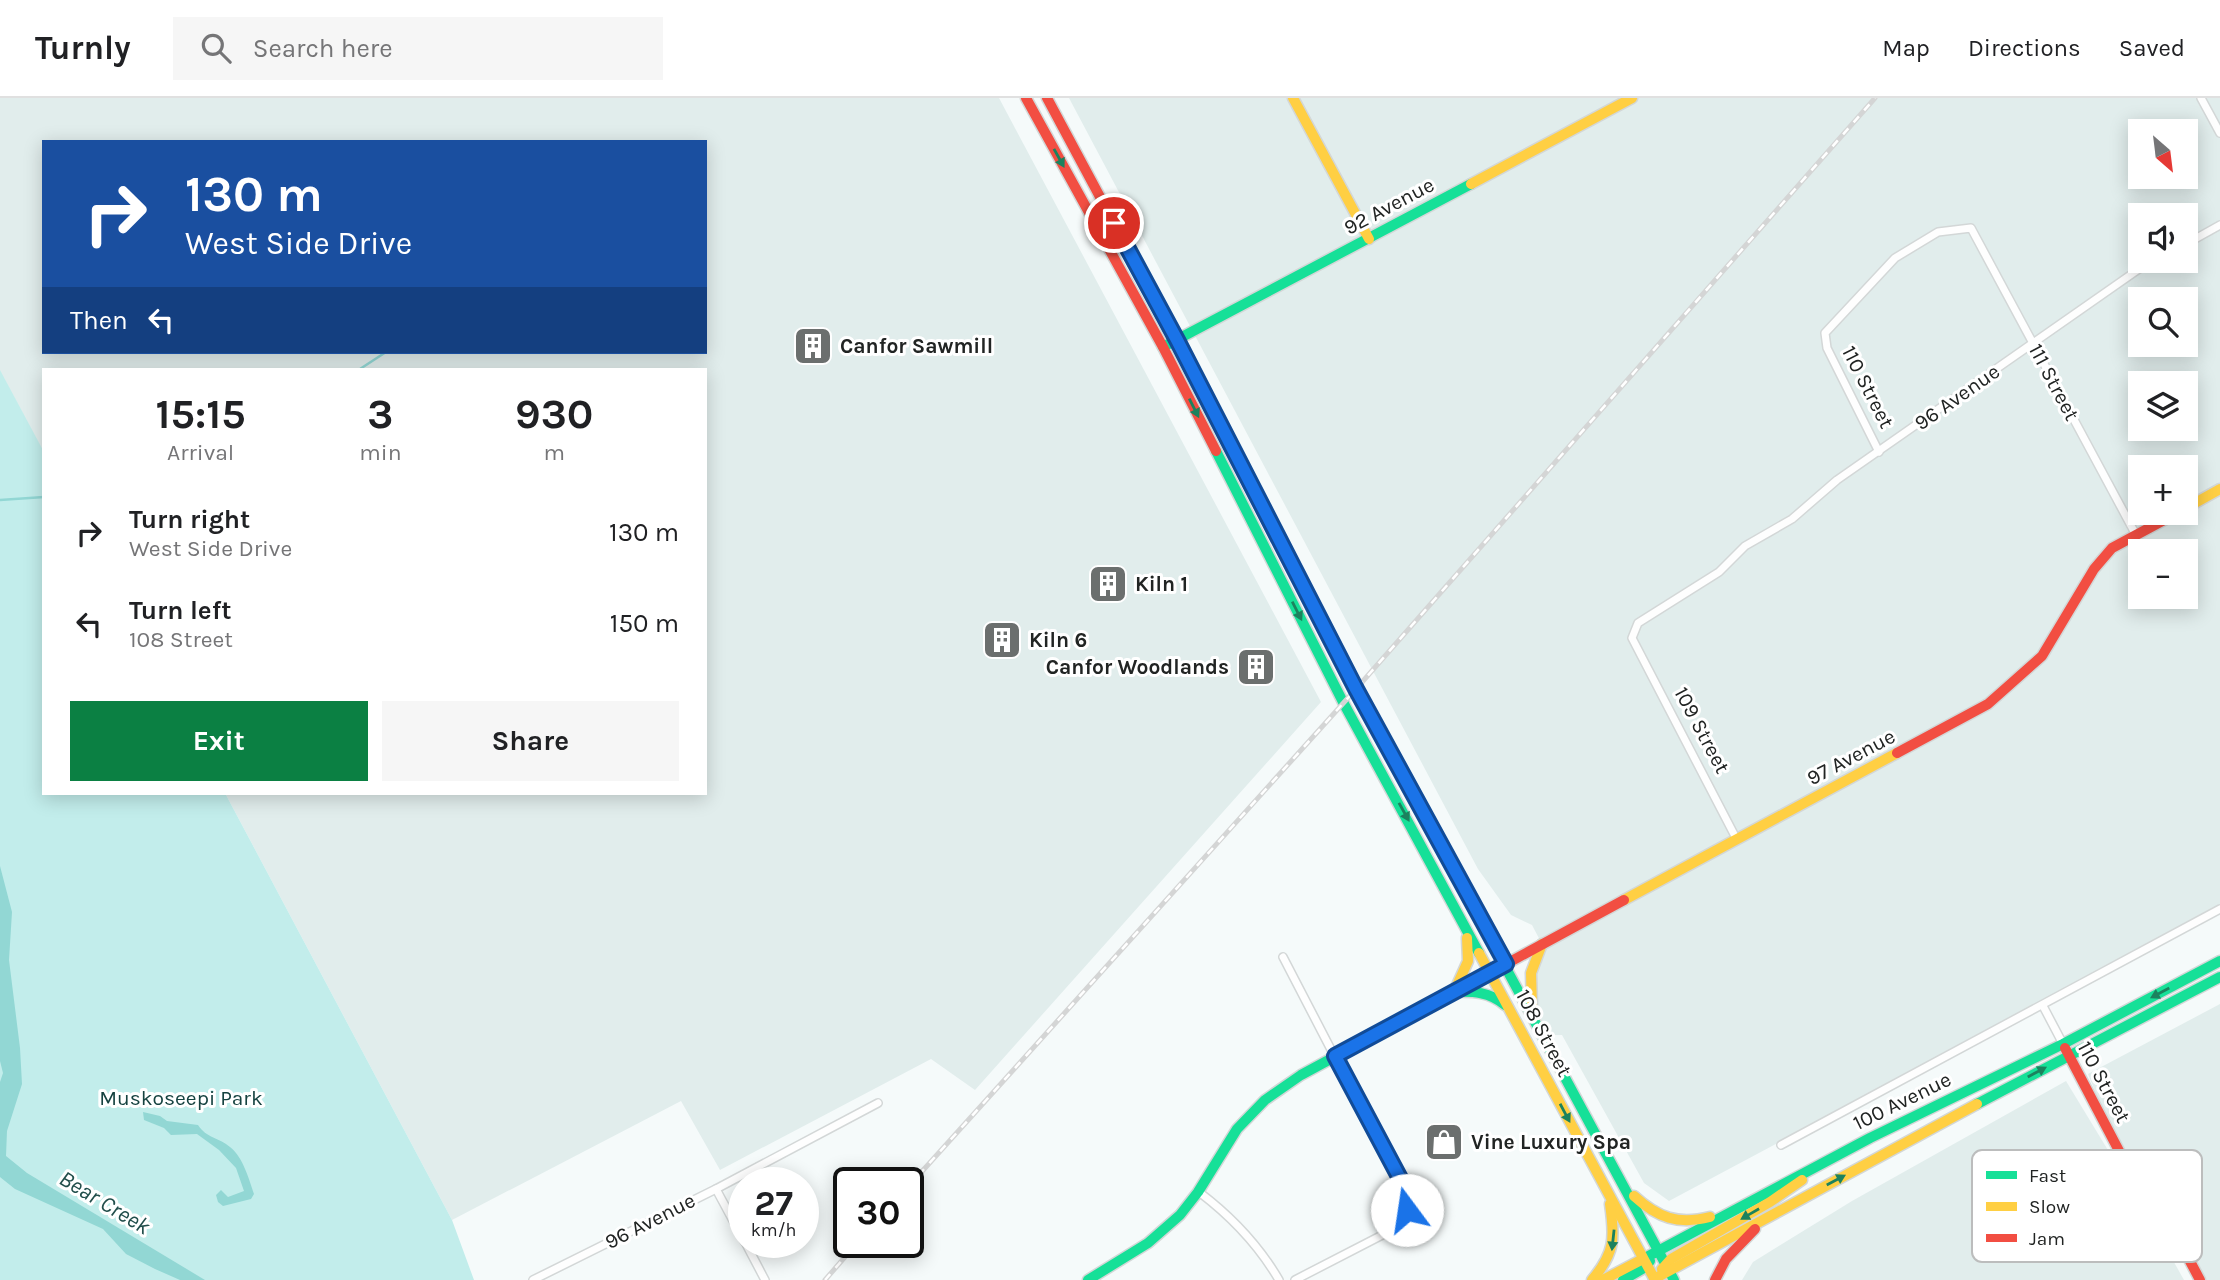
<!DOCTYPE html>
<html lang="en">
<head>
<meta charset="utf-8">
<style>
  :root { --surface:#fff; --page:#f6f6f6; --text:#202124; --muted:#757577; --line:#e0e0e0; --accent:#0b8043 }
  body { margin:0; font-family:Karla,sans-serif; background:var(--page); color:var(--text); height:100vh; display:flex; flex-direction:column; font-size:26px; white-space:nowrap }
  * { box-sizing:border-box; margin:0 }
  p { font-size:23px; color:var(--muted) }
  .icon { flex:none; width:38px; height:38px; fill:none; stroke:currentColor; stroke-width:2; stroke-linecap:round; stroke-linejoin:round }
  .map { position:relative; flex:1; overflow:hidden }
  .drawer { position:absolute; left:42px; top:270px; width:665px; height:427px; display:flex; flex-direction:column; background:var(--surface); border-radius:0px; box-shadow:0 4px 18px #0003 }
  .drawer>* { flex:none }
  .hud { position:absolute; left:42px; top:42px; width:665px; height:214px; border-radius:0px; box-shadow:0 4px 18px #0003; background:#1a4fa0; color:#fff; overflow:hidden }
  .needle { width:46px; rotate:152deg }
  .controls { position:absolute; left:2128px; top:21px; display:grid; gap:14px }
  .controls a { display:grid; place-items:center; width:70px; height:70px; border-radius:0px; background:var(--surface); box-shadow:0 4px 18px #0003; font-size:35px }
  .speed { position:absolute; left:728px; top:1069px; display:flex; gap:14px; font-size:35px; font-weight:700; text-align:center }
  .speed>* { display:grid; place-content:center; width:91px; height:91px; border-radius:50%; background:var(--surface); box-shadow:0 4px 18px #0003; line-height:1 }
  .speed small { font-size:18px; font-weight:400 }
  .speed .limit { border:4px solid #111; border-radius:10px; background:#fff; color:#111 }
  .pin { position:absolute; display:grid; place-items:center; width:60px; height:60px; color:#fff; margin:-30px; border:4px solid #fff; border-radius:50%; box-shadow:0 2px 7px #0007 }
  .me { position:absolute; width:77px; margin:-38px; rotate:346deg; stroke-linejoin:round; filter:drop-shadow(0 0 5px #0008) }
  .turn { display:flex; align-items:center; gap:24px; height:147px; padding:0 28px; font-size:32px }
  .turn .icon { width:91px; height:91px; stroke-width:2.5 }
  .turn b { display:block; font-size:49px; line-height:60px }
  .then { display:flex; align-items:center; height:66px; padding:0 28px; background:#0003; gap:14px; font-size:26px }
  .eta { display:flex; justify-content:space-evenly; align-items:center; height:119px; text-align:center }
  .eta b { font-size:42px; font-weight:700; line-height:49px }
  .primary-button { display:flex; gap:14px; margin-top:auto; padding:14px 28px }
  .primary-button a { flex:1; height:80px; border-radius:0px; background:var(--accent); color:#fff; font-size:28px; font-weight:700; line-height:80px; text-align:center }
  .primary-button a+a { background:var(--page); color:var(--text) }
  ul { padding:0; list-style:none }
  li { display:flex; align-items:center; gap:21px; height:91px; padding:0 28px }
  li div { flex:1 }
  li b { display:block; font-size:26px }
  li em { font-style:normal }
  header { display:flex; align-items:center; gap:42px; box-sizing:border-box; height:98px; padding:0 35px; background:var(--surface); border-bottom:2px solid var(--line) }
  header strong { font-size:33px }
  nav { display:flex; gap:38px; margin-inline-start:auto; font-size:24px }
  .search { width:490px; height:63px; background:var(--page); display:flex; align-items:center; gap:18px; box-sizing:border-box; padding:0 24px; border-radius:0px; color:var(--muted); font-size:26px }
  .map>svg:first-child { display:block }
  .built { fill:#e1edec; fill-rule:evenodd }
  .green { fill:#c2edeb }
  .water { fill:#92d7d4 }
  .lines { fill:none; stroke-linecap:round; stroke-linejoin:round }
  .stream { stroke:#92d7d4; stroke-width:2.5 }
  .street-casing { stroke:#d3d7d7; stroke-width:10 }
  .fast-casing { stroke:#d3d7d7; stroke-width:13 }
  .slow-casing { stroke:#d3d7d7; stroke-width:13 }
  .jam-casing { stroke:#d3d7d7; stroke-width:13 }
  .street { stroke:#fefefe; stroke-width:7 }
  .fast { stroke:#16e098; stroke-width:10 }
  .slow { stroke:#ffcf43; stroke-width:10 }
  .jam { stroke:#f24e42; stroke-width:10 }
  .rail-casing { stroke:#d4d5d5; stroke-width:5 }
  .rail { stroke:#fff; stroke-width:2.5; stroke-dasharray:8; stroke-linecap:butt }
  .oneway { fill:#1c825e }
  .route-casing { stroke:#114b97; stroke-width:18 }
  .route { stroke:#1a73e8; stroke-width:12 }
  .labels { text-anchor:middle; stroke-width:6; stroke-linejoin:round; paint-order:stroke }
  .street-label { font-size:21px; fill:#212423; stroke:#fff }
  .poi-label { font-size:21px; font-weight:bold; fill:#212423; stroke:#fff; text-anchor:start }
  .park-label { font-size:21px; fill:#154240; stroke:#fff }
  .water-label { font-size:23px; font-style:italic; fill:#214e4b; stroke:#fff }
  .key { fill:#fff; stroke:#bcbdbd; stroke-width:2 }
  .key-label { font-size:19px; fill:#212423 }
</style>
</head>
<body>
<header>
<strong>Turnly</strong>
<div class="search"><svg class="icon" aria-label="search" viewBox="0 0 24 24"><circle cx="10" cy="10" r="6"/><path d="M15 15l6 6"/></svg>Search here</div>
<nav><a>Map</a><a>Directions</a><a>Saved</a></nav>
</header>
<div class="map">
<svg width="2220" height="1182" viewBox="0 0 2220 1182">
  <rect width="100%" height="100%" fill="#f5fafa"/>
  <!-- built -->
  <g class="built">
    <path d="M 0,0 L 999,0 L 1321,604 L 975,992 L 931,961 L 720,1072 L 681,1003 L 452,1122 L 225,695 L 705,695 L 705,271 L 44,271 L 44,355 L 0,273 ZM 44,44 L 705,44 L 705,254 L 44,254 Z"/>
    <path d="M 1069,0 L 2220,0 L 2220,809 L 1669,1103 L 1644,1085 L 1562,937 L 1544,937 L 1532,915 L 1530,887 L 1542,846 L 1532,827 L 1511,817 L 1478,771 ZM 2140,33 L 2186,33 L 2186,79 L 2140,79 ZM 2140,117 L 2186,117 L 2186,163 L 2140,163 ZM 2140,201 L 2186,201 L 2186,247 L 2140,247 ZM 2140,285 L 2186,285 L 2186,331 L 2140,331 ZM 2140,369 L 2186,369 L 2186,415 L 2140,415 ZM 2140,453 L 2186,453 L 2186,499 L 2140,499 Z"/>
    <path d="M 2220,906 L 2220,1182 L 2195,1182 L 2122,1059 L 2088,976 Z"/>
    <path d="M 2066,983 L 2148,1118 L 2184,1182 L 1742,1182 L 1753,1164 L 1852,1103 Z"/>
  </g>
  <!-- green -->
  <path class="green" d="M 0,272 L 44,354 L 44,695 L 225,695 L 452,1122 L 474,1182 L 0,1182 Z"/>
  <!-- water -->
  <g class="water">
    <path d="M 0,768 L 12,814 L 9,862 L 20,950 L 22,986 L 7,1033 L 6,1058 L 27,1075 L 205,1182 L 180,1182 L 155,1171 L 126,1156 L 103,1131 L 15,1091 L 0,1079 L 0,984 L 3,975 L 0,963 Z"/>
    <path d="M 143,1014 L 160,1018 L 167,1023 L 198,1027 C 206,1040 220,1040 230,1049 C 243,1059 249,1081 254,1096 L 251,1101 L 223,1108 L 218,1104 L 216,1097 L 221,1092 L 228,1099 L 244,1093 L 236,1070 L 219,1052 L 197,1036 L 171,1037 L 164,1030 L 144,1022 Z"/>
  </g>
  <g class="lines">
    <!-- stream -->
    <g class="stream">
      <path d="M 360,271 L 386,254"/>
      <path d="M 0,402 L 44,399"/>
    </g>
    <defs>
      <g id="street">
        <path d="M 2201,0 L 2220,35"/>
        <path d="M 2186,146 L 2220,127"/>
        <path d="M 1879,354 L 1827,250 L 1825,235 L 1895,160 L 1938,134 L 1971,130 L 2136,437"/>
        <path d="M 1737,742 L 1632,540 L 1638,525 L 1719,474 L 1745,448 L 1792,421 L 1837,382 L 2139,171 L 2154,163"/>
        <path d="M 1283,859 L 1408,1100 C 1407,1114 1403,1122 1392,1132 L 1295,1182"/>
        <path d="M 2043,908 L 2063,946"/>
        <path d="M 1781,1047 L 2220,811"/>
        <path d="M 716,1091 L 744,1143"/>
        <path d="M 1199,1094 C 1232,1119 1258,1146 1279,1182"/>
        <path d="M 745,1144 L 765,1182"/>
        <path d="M 533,1182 L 716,1091 L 878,1005"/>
      </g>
      <g id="fast">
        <path d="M 1163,249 L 1471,86"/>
        <path d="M 1216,353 L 1343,604 L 1479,855"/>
        <path d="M 1374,625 L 1674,1182"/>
        <path d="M 1454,894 C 1473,893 1490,894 1505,907"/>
        <path d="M 1977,1006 L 2220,879"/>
        <path d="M 1643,1161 L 1870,1040 L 2063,946 L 2220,863"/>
        <path d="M 1088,1182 L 1148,1145 L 1180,1117 L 1198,1094 L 1237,1031 L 1265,1002 L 1301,977 L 1425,910"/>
        <path d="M 1623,1182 L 1644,1170 L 1650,1163"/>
      </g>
      <g id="slow">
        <path d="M 1293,0 L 1369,141"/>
        <path d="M 1471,86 L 1632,0"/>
        <path d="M 1197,280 L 1374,625"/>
        <path d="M 2186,410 L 2220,391"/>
        <path d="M 1624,802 L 1897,655"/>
        <path d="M 1479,855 L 1655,1182"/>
        <path d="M 1454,894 L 1468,863 L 1467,840"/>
        <path d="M 1532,909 L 1531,875 L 1542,846"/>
        <path d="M 1634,1098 C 1658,1120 1678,1127 1710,1119"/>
        <path d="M 1662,1171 L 1671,1161 L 1770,1104 L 1802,1082"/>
        <path d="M 1654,1181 L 1977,1006"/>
        <path d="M 1592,1182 C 1615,1155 1615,1140 1610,1106"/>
        <path d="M 1603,1182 L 1643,1161"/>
      </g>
      <g id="jam">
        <path d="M 1026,0 L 1163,249 L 1216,353"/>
        <path d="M 1047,0 L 1197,280"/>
        <path d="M 1897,655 L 1988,606 L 2042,558 L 2094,471 L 2112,450 L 2177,415"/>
        <path d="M 1425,910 L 1624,802"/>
        <path d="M 2065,950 L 2127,1068 L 2167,1120 L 2200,1182"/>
        <path d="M 1715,1182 L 1726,1161 L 1755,1131"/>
      </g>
    </defs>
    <!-- street casing -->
    <use href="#street" class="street-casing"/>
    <!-- fast casing -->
    <use href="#fast" class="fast-casing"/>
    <!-- slow casing -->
    <use href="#slow" class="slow-casing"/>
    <!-- jam casing -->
    <use href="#jam" class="jam-casing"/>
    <!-- street -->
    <use href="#street" class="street"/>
    <!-- fast -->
    <use href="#fast" class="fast"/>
    <!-- slow -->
    <use href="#slow" class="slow"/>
    <!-- jam -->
    <use href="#jam" class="jam"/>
    <defs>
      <g id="rail">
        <path d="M 908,1089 L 1356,591 L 1875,0"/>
        <path d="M 825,1182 L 858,1144"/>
      </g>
    </defs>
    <!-- rail casing -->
    <use href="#rail" class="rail-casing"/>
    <!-- rail -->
    <use href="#rail" class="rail"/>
  </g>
  <!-- one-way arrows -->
  <defs><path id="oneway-solid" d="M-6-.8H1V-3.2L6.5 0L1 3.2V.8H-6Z" transform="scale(1.75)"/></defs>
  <g class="oneway">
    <use href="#oneway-solid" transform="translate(1059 60) rotate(61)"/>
    <use href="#oneway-solid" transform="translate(1194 310) rotate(63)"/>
    <use href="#oneway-solid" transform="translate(1297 513) rotate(63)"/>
    <use href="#oneway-solid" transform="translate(1404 714) rotate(61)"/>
    <use href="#oneway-solid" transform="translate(2160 895) rotate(152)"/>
    <use href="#oneway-solid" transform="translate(2037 974) rotate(-28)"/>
    <use href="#oneway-solid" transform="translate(1565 1015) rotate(62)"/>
    <use href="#oneway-solid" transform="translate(1836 1082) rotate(-28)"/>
    <use href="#oneway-solid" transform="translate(1750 1116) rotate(150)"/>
    <use href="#oneway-solid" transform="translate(1613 1142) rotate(96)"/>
  </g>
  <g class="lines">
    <defs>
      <path id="route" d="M 1114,125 L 1177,242 L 1356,591 L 1506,866 L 1335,958 L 1403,1086 L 1408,1100 L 1407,1112"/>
    </defs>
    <!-- route casing -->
    <use href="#route" class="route-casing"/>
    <!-- route -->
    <use href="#route" class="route"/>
  </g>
  <!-- icons -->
  <defs>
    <symbol id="building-square" viewBox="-11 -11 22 22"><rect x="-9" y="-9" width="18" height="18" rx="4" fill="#6b6f6e" stroke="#fff"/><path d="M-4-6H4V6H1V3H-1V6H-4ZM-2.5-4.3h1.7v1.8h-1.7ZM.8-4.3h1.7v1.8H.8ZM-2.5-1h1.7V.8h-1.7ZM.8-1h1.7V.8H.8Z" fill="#fff"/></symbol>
    <symbol id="shop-square" viewBox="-11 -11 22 22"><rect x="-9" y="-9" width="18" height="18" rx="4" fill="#6b6f6e" stroke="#fff"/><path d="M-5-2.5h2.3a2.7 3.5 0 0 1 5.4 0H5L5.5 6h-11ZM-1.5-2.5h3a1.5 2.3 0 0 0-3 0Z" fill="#fff"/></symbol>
  </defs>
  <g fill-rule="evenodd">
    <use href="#building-square" x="791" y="226" width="44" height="44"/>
    <use href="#building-square" x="1086" y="464" width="44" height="44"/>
    <use href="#building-square" x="980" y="520" width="44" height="44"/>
    <use href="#building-square" x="1234" y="547" width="44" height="44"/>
    <use href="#shop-square" x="1422" y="1022" width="44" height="44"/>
  </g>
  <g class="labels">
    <!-- street labels -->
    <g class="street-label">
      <text transform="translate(1389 108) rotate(-28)" y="7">92 Avenue</text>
      <text transform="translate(2054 284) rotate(62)" y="7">111 Street</text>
      <text transform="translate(1868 289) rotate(63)" y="7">110 Street</text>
      <text transform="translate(1957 299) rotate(-35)" y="7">96 Avenue</text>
      <text transform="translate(1702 632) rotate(62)" y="7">109 Street</text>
      <text transform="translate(1851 659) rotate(-28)" y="7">97 Avenue</text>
      <text transform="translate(1544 935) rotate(62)" y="7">108 Street</text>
      <text transform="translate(2104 984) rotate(62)" y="7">110 Street</text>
      <text transform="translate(1902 1003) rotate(-26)" y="7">100 Avenue</text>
      <text transform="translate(650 1123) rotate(-27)" y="7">96 Avenue</text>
    </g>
    <!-- poi labels -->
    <g class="poi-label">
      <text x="840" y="255">Canfor Sawmill</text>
      <text x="1135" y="493">Kiln 1</text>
      <text x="1029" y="549">Kiln 6</text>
      <text x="1229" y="576" text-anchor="end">Canfor Woodlands</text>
      <text x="1471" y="1051">Vine Luxury Spa</text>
    </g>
    <!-- park labels -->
    <g class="park-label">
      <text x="181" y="1007">Muskoseepi Park</text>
    </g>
    <!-- water labels -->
    <g class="water-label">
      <text transform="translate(105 1104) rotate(31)" y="8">Bear Creek</text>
    </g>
  </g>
  <!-- legend -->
  <rect x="1972" y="1052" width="230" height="112" rx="10" class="key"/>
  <rect x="1986" y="1073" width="31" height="8" fill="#16e098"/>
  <rect x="1986" y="1104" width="31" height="9" fill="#ffcf43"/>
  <rect x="1986" y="1136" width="31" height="8" fill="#f24e42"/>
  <g class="key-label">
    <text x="2029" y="1084">Fast</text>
    <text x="2029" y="1115">Slow</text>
    <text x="2029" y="1147">Jam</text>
  </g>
</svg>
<div class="controls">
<a><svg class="needle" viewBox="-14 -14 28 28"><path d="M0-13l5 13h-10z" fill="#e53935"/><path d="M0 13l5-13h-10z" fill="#757577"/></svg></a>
<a><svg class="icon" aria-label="sound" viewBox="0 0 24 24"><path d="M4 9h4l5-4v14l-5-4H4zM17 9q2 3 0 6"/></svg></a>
<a><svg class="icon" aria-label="search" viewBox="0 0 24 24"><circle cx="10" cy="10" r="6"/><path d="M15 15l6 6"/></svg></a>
<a><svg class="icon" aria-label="layers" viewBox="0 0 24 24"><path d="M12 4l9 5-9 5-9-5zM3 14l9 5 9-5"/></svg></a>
<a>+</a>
<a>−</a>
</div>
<div class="speed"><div>27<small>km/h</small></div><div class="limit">30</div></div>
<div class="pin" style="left:1114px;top:125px;background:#d93025"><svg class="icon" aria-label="arrive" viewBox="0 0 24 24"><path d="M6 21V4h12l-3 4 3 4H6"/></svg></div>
<svg class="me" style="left:1407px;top:1112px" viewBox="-20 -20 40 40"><circle r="19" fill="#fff"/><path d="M0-13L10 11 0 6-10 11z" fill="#1a73e8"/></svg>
<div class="hud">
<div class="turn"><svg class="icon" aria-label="right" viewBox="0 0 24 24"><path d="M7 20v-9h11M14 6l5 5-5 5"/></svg><div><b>130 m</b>West Side Drive</div></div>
<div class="then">Then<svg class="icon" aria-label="left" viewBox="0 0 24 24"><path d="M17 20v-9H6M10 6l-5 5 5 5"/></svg></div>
</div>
<section class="drawer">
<div class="eta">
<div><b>15:15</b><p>Arrival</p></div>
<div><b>3</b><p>min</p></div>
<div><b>930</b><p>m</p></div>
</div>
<ul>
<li><svg class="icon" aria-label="right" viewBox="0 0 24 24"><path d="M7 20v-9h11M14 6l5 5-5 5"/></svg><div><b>Turn right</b><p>West Side Drive</p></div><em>130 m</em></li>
<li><svg class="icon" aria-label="left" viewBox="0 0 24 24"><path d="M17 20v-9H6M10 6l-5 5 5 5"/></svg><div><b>Turn left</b><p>108 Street</p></div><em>150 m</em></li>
</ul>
<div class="primary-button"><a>Exit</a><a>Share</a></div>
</section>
</div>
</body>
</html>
